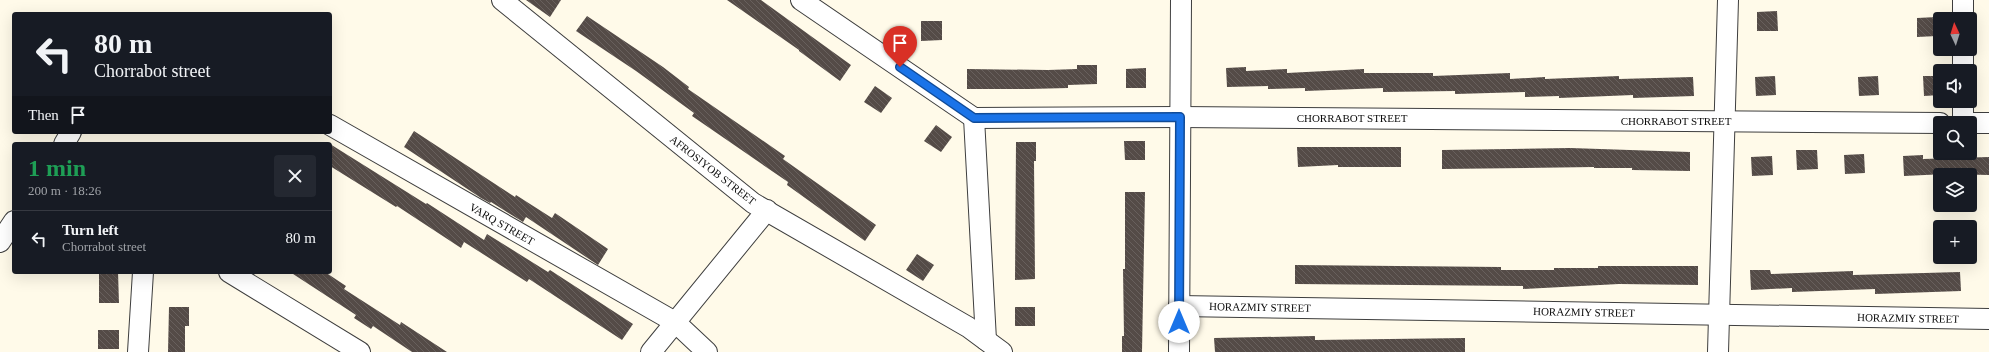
<!DOCTYPE html>
<html lang="en">
<head>
<meta charset="utf-8">
<style>
  :root { --surface:#171b24; --page:#242831; --text:#f1f3f6; --muted:#9ea1a6; --line:#363941 }
  body { margin:0; font-family:Georgia,serif; background:var(--page); color:var(--text); height:100vh; display:flex; flex-direction:column; font-size:15px; white-space:nowrap }
  * { box-sizing:border-box; margin:0 }
  p { font-size:13px; color:var(--muted) }
  .icon { flex:none; width:22px; height:22px; fill:none; stroke:currentColor; stroke-width:2; stroke-linecap:round; stroke-linejoin:round }
  .map { position:relative; flex:1; overflow:hidden }
  .side { position:absolute; left:12px; top:142px; width:320px; height:132px; display:flex; flex-direction:column; background:var(--surface); border-radius:4px; box-shadow:0 4px 16px #0002 }
  .side>* { flex:none }
  .banner { position:absolute; left:12px; top:12px; width:320px; height:122px; border-radius:4px; box-shadow:0 4px 16px #0002; background:#171b24; color:var(--text); overflow:hidden }
  .needle { width:26px; rotate:356deg }
  .controls { position:absolute; left:1933px; top:12px; display:grid; gap:8px }
  .controls a { display:grid; place-items:center; width:44px; height:44px; border-radius:4px; background:var(--surface); box-shadow:0 4px 16px #0002; font-size:20px }
  .pin { position:absolute; display:grid; place-items:center; width:34px; height:34px; color:#fff; margin:-41px -17px; border-radius:50% 50% 50% 0; rotate:-45deg; box-shadow:0 0 4px #0007 }
  .pin .icon { rotate:45deg }
  .me { position:absolute; width:44px; margin:-22px; rotate:0deg; stroke-linejoin:round; filter:drop-shadow(0 0 3px #0008) }
  .turn { display:flex; align-items:center; gap:14px; height:84px; padding:0 16px; font-size:18px }
  .turn .icon { width:52px; height:52px; stroke-width:2.5 }
  .turn b { display:block; font-size:28px; line-height:34px }
  .then { display:flex; align-items:center; height:38px; padding:0 16px; background:#0003; gap:8px; font-size:15px }
  .round { display:grid; place-items:center; flex:none; width:42px; height:42px; border-radius:4px; background:var(--page) }
  .summary { display:flex; align-items:center; justify-content:space-between; height:68px; padding:0 16px }
  h1 { font-size:24px; font-weight:600; line-height:30px; color:#1e9e55 }
  ul { padding:0; list-style:none }
  li { display:flex; align-items:center; gap:12px; height:56px; padding:0 16px; border-top:1px solid var(--line) }
  li div { flex:1 }
  li b { display:block; font-size:15px }
  li em { font-style:normal }
  .map>svg:first-child { display:block }
  .building { fill:url(#building-back-hatch) }
  .lines { fill:none; stroke-linecap:round; stroke-linejoin:round }
  .minor-casing { stroke:#3e3e3e; stroke-width:22 }
  .minor { stroke:#fff; stroke-width:20 }
  .route-casing { stroke:#114b97; stroke-width:10 }
  .route { stroke:#1a73e8; stroke-width:7 }
  .labels { text-anchor:middle; stroke-width:4; stroke-linejoin:round; paint-order:stroke }
  .street-label { font-size:11px; fill:#0b0b0b; stroke:#fff }
</style>
</head>
<body>
<div class="map">
<svg width="1989" height="352" viewBox="0 0 1989 352">
  <defs>
    <pattern id="building-back-hatch" width="6" height="6" patternUnits="userSpaceOnUse"><rect width="6" height="6" fill="#544b47"/><path d="M-1 5l2 2M0 0l6 6M5-1l2 2" fill="none" stroke="#68605d"/></pattern>
  </defs>
  <rect width="100%" height="100%" fill="#fffae9"/>
  <!-- building -->
  <g class="building">
    <path d="M 526,0 L 561,0 L 550,17 Z"/>
    <path d="M 727,0 L 761,0 L 851,65 L 840,81 L 799,51 L 799,50 Z"/>
    <path d="M 1777,11 L 1778,31 L 1757,31 L 1757,12 Z"/>
    <path d="M 587,16 L 663,67 L 689,87 L 688,89 L 785,156 L 783,159 L 876,225 L 865,241 L 787,185 L 788,182 L 692,116 L 694,113 L 636,71 L 576,31 Z"/>
    <path d="M 1937,17 L 1937,36 L 1917,37 L 1917,18 Z"/>
    <path d="M 921,21 L 942,21 L 942,40 L 921,41 Z"/>
    <path d="M 1077,65 L 1097,65 L 1097,84 L 1068,85 L 1068,88 L 1029,89 L 967,89 L 967,69 L 1048,70 L 1077,69 Z"/>
    <path d="M 1246,67 L 1246,71 L 1287,69 L 1287,73 L 1364,69 L 1364,73 L 1433,73 L 1433,76 L 1510,73 L 1510,79 L 1545,77 L 1545,79 L 1619,76 L 1619,79 L 1693,77 L 1694,96 L 1633,98 L 1633,95 L 1559,98 L 1559,96 L 1525,97 L 1525,92 L 1455,94 L 1455,91 L 1383,92 L 1383,88 L 1305,91 L 1305,88 L 1268,89 L 1268,86 L 1227,87 L 1226,68 Z"/>
    <path d="M 1146,68 L 1146,88 L 1126,88 L 1126,69 Z"/>
    <path d="M 1775,76 L 1776,95 L 1756,96 L 1755,77 Z"/>
    <path d="M 1878,76 L 1879,95 L 1859,96 L 1858,77 Z"/>
    <path d="M 1923,76 L 1940,76 L 1940,95 L 1924,96 Z"/>
    <path d="M 875,86 L 892,98 L 881,113 L 864,102 Z"/>
    <path d="M 936,125 L 952,137 L 941,152 L 924,141 Z"/>
    <path d="M 414,131 L 515,197 L 516,195 L 552,218 L 555,213 L 608,249 L 598,265 L 526,217 L 523,222 L 491,202 L 490,203 L 481,198 L 404,147 Z"/>
    <path d="M 1124,141 L 1145,141 L 1145,160 L 1125,160 Z"/>
    <path d="M 1016,142 L 1036,142 L 1036,161 L 1034,161 L 1035,279 L 1015,280 Z"/>
    <path d="M 330,144 L 426,204 L 427,203 L 484,240 L 487,234 L 548,272 L 550,270 L 633,324 L 622,340 L 529,279 L 527,282 L 464,242 L 461,248 L 397,206 L 396,207 L 330,166 Z"/>
    <path d="M 1297,147 L 1401,147 L 1401,167 L 1338,167 L 1338,165 L 1298,167 Z"/>
    <path d="M 1570,148 L 1690,152 L 1690,171 L 1632,170 L 1632,168 L 1594,168 L 1594,167 L 1442,169 L 1442,150 Z"/>
    <path d="M 1796,150 L 1817,150 L 1818,169 L 1797,170 Z"/>
    <path d="M 1864,154 L 1865,173 L 1845,174 L 1844,155 Z"/>
    <path d="M 1923,155 L 1923,159 L 1989,157 L 1989,175 L 1946,174 L 1904,176 L 1903,156 Z"/>
    <path d="M 1772,156 L 1773,175 L 1752,176 L 1751,157 Z"/>
    <path d="M 1125,192 L 1145,192 L 1142,352 L 1122,352 L 1122,336 L 1124,336 L 1123,269 L 1125,269 Z"/>
    <path d="M 917,254 L 934,265 L 923,281 L 906,270 Z"/>
    <path d="M 1295,265 L 1501,267 L 1501,270 L 1554,270 L 1554,268 L 1598,268 L 1598,266 L 1698,266 L 1698,285 L 1619,284 L 1523,289 L 1523,286 L 1295,284 Z"/>
    <path d="M 1750,270 L 1770,270 L 1771,274 L 1853,271 L 1853,275 L 1960,272 L 1961,291 L 1875,294 L 1875,289 L 1792,292 L 1792,288 L 1751,290 Z"/>
    <path d="M 99,272 L 118,272 L 119,303 L 99,303 Z"/>
    <path d="M 290,272 L 325,272 L 346,286 L 344,289 L 400,325 L 401,322 L 447,352 L 412,352 L 373,326 L 371,329 L 354,318 L 356,315 Z"/>
    <path d="M 169,307 L 189,307 L 189,326 L 185,326 L 185,352 L 168,352 Z"/>
    <rect x="1015" y="307" width="20" height="19"/>
    <rect x="98" y="330" width="21" height="19"/>
    <path d="M 1315,336 L 1315,340 L 1465,338 L 1465,352 L 1215,352 L 1214,338 Z"/>
  </g>
  <g class="lines">
    <defs>
      <g id="minor">
        <path d="M 502,0 L 753,203 L 968,327 L 1002,352"/>
        <path d="M 801,0 L 974,118 L 1180,117 L 1940,123"/>
        <path d="M 1963,19 L 1963,0"/>
        <path d="M 1963,71 L 1963,49"/>
        <path d="M 974,118 L 986,340"/>
        <path d="M 1963,123 L 1963,101"/>
        <path d="M 1970,123 L 1989,123"/>
        <path d="M 330,125 L 675,322 L 707,352"/>
        <path d="M 64,144 L 71,132"/>
        <path d="M 0,242 L 14,221"/>
        <path d="M 229,272 L 360,352"/>
        <path d="M 1179,306 L 1989,319"/>
        <path d="M 138,352 L 143,272"/>
        <path d="M 651,352 L 767,210"/>
        <path d="M 1179,352 L 1181,0"/>
        <path d="M 1718,352 L 1728,0"/>
      </g>
    </defs>
    <!-- minor casing -->
    <use href="#minor" class="minor-casing"/>
    <!-- minor -->
    <use href="#minor" class="minor"/>
  </g>
  <g class="lines">
    <defs>
      <path id="route" d="M 900,67 L 974,118 L 1180,117 L 1179,322"/>
    </defs>
    <!-- route casing -->
    <use href="#route" class="route-casing"/>
    <!-- route -->
    <use href="#route" class="route"/>
  </g>
  <g class="labels">
    <!-- street labels -->
    <g class="street-label">
      <text x="1352" y="122">CHORRABOT STREET</text>
      <text x="1676" y="125">CHORRABOT STREET</text>
      <text transform="translate(713 170) rotate(38)" y="4">AFROSIYOB STREET</text>
      <text transform="translate(502 224) rotate(30)" y="4">VARQ STREET</text>
      <text transform="translate(1260 307) rotate(1)" y="4">HORAZMIY STREET</text>
      <text transform="translate(1584 312) rotate(1)" y="4">HORAZMIY STREET</text>
      <text transform="translate(1908 318) rotate(1)" y="4">HORAZMIY STREET</text>
    </g>
  </g>
</svg>
<div class="controls">
<a><svg class="needle" viewBox="-14 -14 28 28"><path d="M0-13l5 13h-10z" fill="#e53935"/><path d="M0 13l5-13h-10z" fill="#9ea1a6"/></svg></a>
<a><svg class="icon" aria-label="sound" viewBox="0 0 24 24"><path d="M4 9h4l5-4v14l-5-4H4zM17 9q2 3 0 6"/></svg></a>
<a><svg class="icon" aria-label="search" viewBox="0 0 24 24"><circle cx="10" cy="10" r="6"/><path d="M15 15l6 6"/></svg></a>
<a><svg class="icon" aria-label="layers" viewBox="0 0 24 24"><path d="M12 4l9 5-9 5-9-5zM3 14l9 5 9-5"/></svg></a>
<a>+</a>
</div>
<div class="pin" style="left:900px;top:67px;background:#d93025"><svg class="icon" aria-label="arrive" viewBox="0 0 24 24"><path d="M6 21V4h12l-3 4 3 4H6"/></svg></div>
<svg class="me" style="left:1179px;top:322px" viewBox="-20 -20 40 40"><circle r="19" fill="#fff"/><path d="M0-13L10 11 0 6-10 11z" fill="#1a73e8"/></svg>
<div class="banner">
<div class="turn"><svg class="icon" aria-label="left" viewBox="0 0 24 24"><path d="M17 20v-9H6M10 6l-5 5 5 5"/></svg><div><b>80 m</b>Chorrabot street</div></div>
<div class="then">Then<svg class="icon" aria-label="arrive" viewBox="0 0 24 24"><path d="M6 21V4h12l-3 4 3 4H6"/></svg></div>
</div>
<section class="side">
<div class="summary"><div><h1>1 min</h1><p>200 m · 18:26</p></div><a class="round"><svg class="icon" aria-label="close" viewBox="0 0 24 24"><path d="M6 6l12 12M18 6L6 18"/></svg></a></div>
<ul>
<li><svg class="icon" aria-label="left" viewBox="0 0 24 24"><path d="M17 20v-9H6M10 6l-5 5 5 5"/></svg><div><b>Turn left</b><p>Chorrabot street</p></div><em>80 m</em></li>
</ul>
</section>
</div>
</body>
</html>
